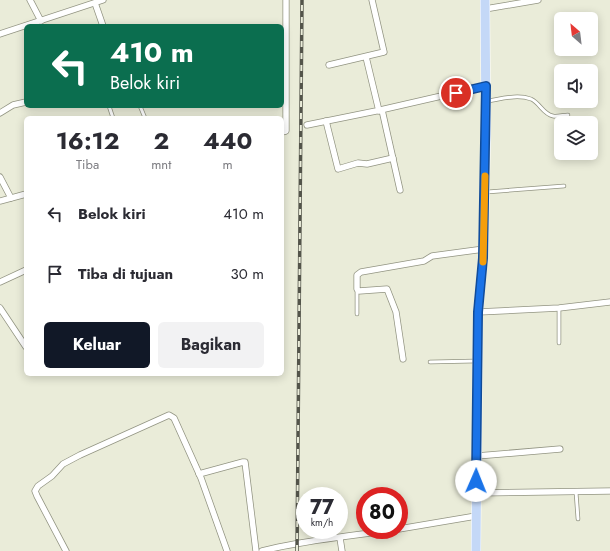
<!DOCTYPE html>
<html lang="id">
<head>
<meta charset="utf-8">
<style>
  :root { --surface:#fff; --page:#f2f2f3; --text:#2b2b33; --muted:#7c7c81; --accent:#111827 }
  body { margin:0; font-family:Jost,sans-serif; background:var(--page); color:var(--text); height:100vh; display:flex; flex-direction:column; font-size:15px; white-space:nowrap }
  * { box-sizing:border-box; margin:0 }
  p { font-size:13px; color:var(--muted) }
  .icon { flex:none; width:22px; height:22px; fill:none; stroke:currentColor; stroke-width:2; stroke-linecap:round; stroke-linejoin:round }
  .map { position:relative; flex:1; overflow:hidden }
  .side { position:absolute; left:24px; top:116px; width:260px; height:260px; display:flex; flex-direction:column; background:var(--surface); border-radius:6px; box-shadow:0 2px 10px #0003 }
  .side>* { flex:none }
  .banner { position:absolute; left:24px; top:24px; width:260px; height:84px; border-radius:6px; box-shadow:0 2px 10px #0003; background:#0b6e4f; color:#fff; overflow:hidden }
  .needle { width:26px; rotate:332deg }
  .buttons { position:absolute; left:554px; top:12px; display:grid; gap:8px }
  .buttons a { display:grid; place-items:center; width:44px; height:44px; border-radius:6px; background:var(--surface); box-shadow:0 2px 10px #0003; font-size:20px }
  .speed { position:absolute; left:296px; top:487px; display:flex; gap:8px; font-size:20px; font-weight:700; text-align:center }
  .speed>* { display:grid; place-content:center; width:52px; height:52px; border-radius:50%; background:var(--surface); box-shadow:0 2px 10px #0003; line-height:1 }
  .speed small { font-size:10px; font-weight:400 }
  .speed .limit { border:6px solid #d22; background:#fff; color:#111 }
  .pin { position:absolute; display:grid; place-items:center; width:34px; height:34px; color:#fff; margin:-17px; border:2px solid #fff; border-radius:50%; box-shadow:0 1px 4px #0007 }
  .me { position:absolute; width:44px; margin:-22px; rotate:1deg; stroke-linejoin:round; filter:drop-shadow(0 0 3px #0008) }
  .turn { display:flex; align-items:center; gap:14px; height:84px; padding:0 20px; font-size:18px }
  .turn .icon { width:52px; height:52px; stroke-width:2.5 }
  .turn b { display:block; font-size:28px; line-height:34px }
  .eta { display:flex; justify-content:space-evenly; align-items:center; height:68px; text-align:center }
  .eta b { font-size:24px; font-weight:700; line-height:28px }
  .primary-button { display:flex; gap:8px; margin-top:auto; padding:8px 20px }
  .primary-button a { flex:1; height:46px; border-radius:6px; background:var(--accent); color:#fff; font-size:16px; font-weight:700; line-height:46px; text-align:center }
  .primary-button a+a { background:var(--page); color:var(--text) }
  ul { padding:0; list-style:none }
  li { display:flex; align-items:center; gap:12px; height:60px; padding:0 20px }
  li div { flex:1 }
  li b { display:block; font-size:15px }
  li em { font-style:normal }
  .map>svg:first-child { display:block }
  .lines { fill:none; stroke-linecap:round; stroke-linejoin:round }
  .service-casing { stroke:#929482; stroke-width:4.5 }
  .minor-casing { stroke:#929482; stroke-width:7 }
  .trunk-casing { stroke:#fff; stroke-width:10 }
  .service { stroke:#fff; stroke-width:3 }
  .minor { stroke:#fff; stroke-width:5.5 }
  .trunk { stroke:#c4d8f7; stroke-width:9 }
  .rail-casing { stroke:#53544a; stroke-width:3.5 }
  .rail { stroke:#eaecd9; stroke-width:2; stroke-dasharray:6; stroke-linecap:butt }
  .route-casing { stroke:#114b97; stroke-width:10 }
  .route { stroke:#1a73e8; stroke-width:7 }
  .slow { stroke:#f59e0b; stroke-width:7 }
</style>
</head>
<body>
<div class="map">
<svg width="610" height="551" viewBox="0 0 610 551">
  <rect width="100%" height="100%" fill="#eaecd9"/>
  <g class="lines">
    <defs>
      <g id="service">
        <path d="M 487,101 C 501,99 517,94 531,99 C 540,103 543,114 553,116 C 557,117 564,115 568,115"/>
        <path d="M 109,106 L 113,118"/>
        <path d="M 140,106 L 145,118"/>
        <path d="M 487,192 L 564,186"/>
        <path d="M 559,308 L 559,343"/>
        <path d="M 357,314 L 357,290"/>
        <path d="M 430,362 L 476,361"/>
        <path d="M 576,492 L 578,519"/>
      </g>
      <g id="minor">
        <path d="M 30,0 L 41,21"/>
        <path d="M 95,3 L 103,26"/>
        <path d="M 485,9 L 538,0"/>
        <path d="M 0,34 L 103,0"/>
        <path d="M 366,57 L 379,111"/>
        <path d="M 329,65 L 384,52 L 372,0"/>
        <path d="M 382,110 L 400,190"/>
        <path d="M 0,113 L 13,105 L 26,102"/>
        <path d="M 326,121 L 338,169 L 358,163 L 367,164 L 393,158"/>
        <path d="M 307,125 L 376,111 L 485,86"/>
        <path d="M 282,132 L 286,131 L 286,0"/>
        <path d="M 0,177 L 11,198"/>
        <path d="M 0,201 L 26,194"/>
        <path d="M 0,282 L 26,270"/>
        <path d="M 0,308 L 26,347"/>
        <path d="M 478,312 L 559,308 L 610,302"/>
        <path d="M 403,359 L 396,312 L 387,289 L 359,291 L 357,289 L 357,275 L 361,272 L 424,261 L 432,256 L 484,249"/>
        <path d="M 477,456 L 560,449"/>
        <path d="M 199,474 L 243,462 L 245,462 L 256,551"/>
        <path d="M 476,493 L 610,491"/>
        <path d="M 399,529 L 476,516"/>
        <path d="M 340,538 L 342,551"/>
        <path d="M 66,551 L 37,496 L 35,491 L 38,486 L 52,476 L 63,464 L 80,455 L 169,415 L 174,418 L 201,478 L 227,551"/>
        <path d="M 262,551 C 304,540 347,537 390,530"/>
      </g>
      <path id="trunk" d="M 476,551 L 478,312 L 483,258 L 486,134 L 485,0"/>
    </defs>
    <!-- service casing -->
    <use href="#service" class="service-casing"/>
    <!-- minor casing -->
    <use href="#minor" class="minor-casing"/>
    <!-- trunk casing -->
    <use href="#trunk" class="trunk-casing"/>
    <!-- service -->
    <use href="#service" class="service"/>
    <!-- minor -->
    <use href="#minor" class="minor"/>
    <!-- trunk -->
    <use href="#trunk" class="trunk"/>
    <defs>
      <path id="rail" d="M 297,551 L 302,0"/>
    </defs>
    <!-- rail casing -->
    <use href="#rail" class="rail-casing"/>
    <!-- rail -->
    <use href="#rail" class="rail"/>
  </g>
  <g class="lines">
    <defs>
      <path id="route" d="M 456,93 L 486,86 L 483,258 L 478,312 L 476,481"/>
    </defs>
    <!-- route casing -->
    <use href="#route" class="route-casing"/>
    <!-- route -->
    <use href="#route" class="route"/>
    <!-- slow -->
    <path class="slow" d="M 483,262 L 485,176"/>
  </g>
</svg>
<div class="buttons">
<a><svg class="needle" viewBox="-14 -14 28 28"><path d="M0-13l5 13h-10z" fill="#e53935"/><path d="M0 13l5-13h-10z" fill="#7c7c81"/></svg></a>
<a><svg class="icon" aria-label="sound" viewBox="0 0 24 24"><path d="M4 9h4l5-4v14l-5-4H4zM17 9q2 3 0 6"/></svg></a>
<a><svg class="icon" aria-label="layers" viewBox="0 0 24 24"><path d="M12 4l9 5-9 5-9-5zM3 14l9 5 9-5"/></svg></a>
</div>
<div class="speed"><div>77<small>km/h</small></div><div class="limit">80</div></div>
<div class="pin" style="left:456px;top:93px;background:#d93025"><svg class="icon" aria-label="arrive" viewBox="0 0 24 24"><path d="M6 21V4h12l-3 4 3 4H6"/></svg></div>
<svg class="me" style="left:476px;top:481px" viewBox="-20 -20 40 40"><circle r="19" fill="#fff"/><path d="M0-13L10 11 0 6-10 11z" fill="#1a73e8"/></svg>
<div class="banner">
<div class="turn"><svg class="icon" aria-label="left" viewBox="0 0 24 24"><path d="M17 20v-9H6M10 6l-5 5 5 5"/></svg><div><b>410 m</b>Belok kiri</div></div>
</div>
<section class="side">
<div class="eta">
<div><b>16:12</b><p>Tiba</p></div>
<div><b>2</b><p>mnt</p></div>
<div><b>440</b><p>m</p></div>
</div>
<ul>
<li><svg class="icon" aria-label="left" viewBox="0 0 24 24"><path d="M17 20v-9H6M10 6l-5 5 5 5"/></svg><div><b>Belok kiri</b></div><em>410 m</em></li>
<li><svg class="icon" aria-label="arrive" viewBox="0 0 24 24"><path d="M6 21V4h12l-3 4 3 4H6"/></svg><div><b>Tiba di tujuan</b></div><em>30 m</em></li>
</ul>
<div class="primary-button"><a>Keluar</a><a>Bagikan</a></div>
</section>
</div>
</body>
</html>
